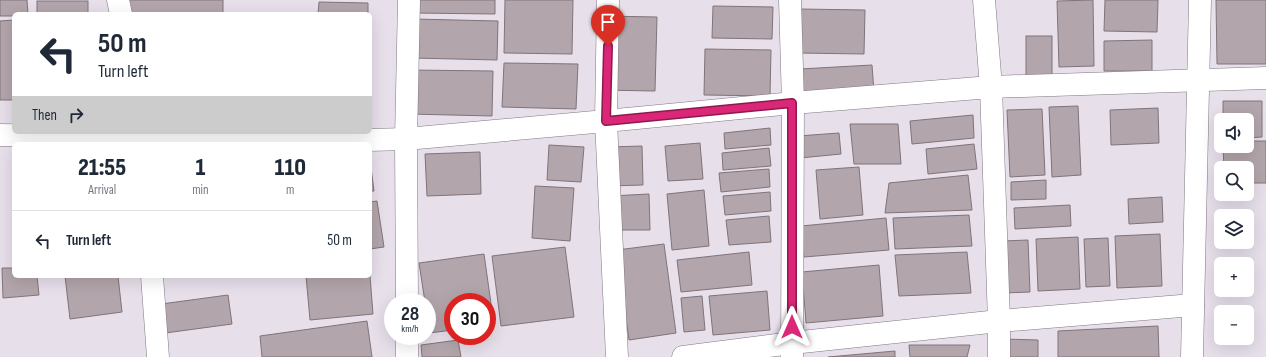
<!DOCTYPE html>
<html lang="en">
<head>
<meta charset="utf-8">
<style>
  :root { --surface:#fff; --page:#f2f2f3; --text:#1f2937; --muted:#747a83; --line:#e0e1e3 }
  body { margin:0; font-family:"Sofia Sans Condensed",sans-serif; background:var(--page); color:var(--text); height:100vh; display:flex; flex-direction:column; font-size:15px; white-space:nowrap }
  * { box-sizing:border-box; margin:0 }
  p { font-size:13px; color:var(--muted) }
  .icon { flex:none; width:22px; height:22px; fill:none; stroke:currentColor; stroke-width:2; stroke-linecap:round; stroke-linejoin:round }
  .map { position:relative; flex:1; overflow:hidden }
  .side { position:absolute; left:12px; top:142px; width:360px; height:136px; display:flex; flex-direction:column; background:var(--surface); border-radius:6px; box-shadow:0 4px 16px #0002 }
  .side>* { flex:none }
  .top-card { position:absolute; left:12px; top:12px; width:360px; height:122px; border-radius:6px; box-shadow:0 4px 16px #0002; background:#fff; color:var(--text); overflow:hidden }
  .controls { position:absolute; left:1214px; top:113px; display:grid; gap:8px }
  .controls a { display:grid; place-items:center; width:40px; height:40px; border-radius:6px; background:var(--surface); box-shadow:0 4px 16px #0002; font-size:20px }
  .speed { position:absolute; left:384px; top:293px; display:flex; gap:8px; font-size:20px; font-weight:700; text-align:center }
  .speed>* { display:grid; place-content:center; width:52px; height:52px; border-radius:50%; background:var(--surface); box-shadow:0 4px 16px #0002; line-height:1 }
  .speed small { font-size:10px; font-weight:400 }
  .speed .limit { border:6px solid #d22; background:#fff; color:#111 }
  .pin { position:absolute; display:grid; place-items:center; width:34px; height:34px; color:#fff; margin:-41px -17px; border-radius:50% 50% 50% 0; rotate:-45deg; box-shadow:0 0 4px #0007 }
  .pin .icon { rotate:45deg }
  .me { position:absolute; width:44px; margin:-22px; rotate:0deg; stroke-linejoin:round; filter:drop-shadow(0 0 3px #0008) }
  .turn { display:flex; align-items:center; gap:14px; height:84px; padding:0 20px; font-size:18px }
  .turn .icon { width:52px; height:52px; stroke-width:2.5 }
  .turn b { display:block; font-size:28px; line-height:34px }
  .then { display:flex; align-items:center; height:38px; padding:0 20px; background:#0003; gap:8px; font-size:15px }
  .eta { display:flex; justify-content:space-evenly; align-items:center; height:68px; text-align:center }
  .eta b { font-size:24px; font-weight:800; line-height:28px }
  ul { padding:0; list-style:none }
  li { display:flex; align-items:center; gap:12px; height:60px; padding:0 20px; border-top:1px solid var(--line) }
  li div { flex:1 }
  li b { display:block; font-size:15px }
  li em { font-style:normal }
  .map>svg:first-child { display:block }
  .building { fill:#b2a5ab; stroke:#80747a }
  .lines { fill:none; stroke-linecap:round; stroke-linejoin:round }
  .street-casing { stroke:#807882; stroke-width:23 }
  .street { stroke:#fff; stroke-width:22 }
  .route-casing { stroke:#8e194d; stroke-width:10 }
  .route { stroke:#db2777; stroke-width:7 }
</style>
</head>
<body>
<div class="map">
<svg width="1266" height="357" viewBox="0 0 1266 357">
  <rect width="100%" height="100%" fill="#e7dfea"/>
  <!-- building -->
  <g class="building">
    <path d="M 0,0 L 27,0 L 28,14 L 14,14 L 14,16 L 0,16 Z"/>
    <path d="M 126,0 L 223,0 L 223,14 L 127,14 Z"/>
    <path d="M 415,0 L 495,0 L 495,14 L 414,13 Z"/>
    <path d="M 505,0 L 573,0 L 572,54 L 504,53 Z"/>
    <path d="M 1093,0 L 1094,66 L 1059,67 L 1057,1 Z"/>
    <path d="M 1105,0 L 1158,0 L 1157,32 L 1104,31 Z"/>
    <path d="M 1216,0 L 1266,0 L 1266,64 L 1217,64 Z"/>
    <rect x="37" y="1" width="51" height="13"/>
    <path d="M 319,2 L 368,3 L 368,14 L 318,14 Z"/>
    <path d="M 713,6 L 773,7 L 772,39 L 712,38 Z"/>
    <path d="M 799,9 L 865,10 L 864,54 L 798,53 Z"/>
    <path d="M 603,16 L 657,17 L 655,91 L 601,90 Z"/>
    <path d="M 414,19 L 498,21 L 497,60 L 412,58 Z"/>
    <path d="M 14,20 L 14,100 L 0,100 L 0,21 Z"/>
    <rect x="1026" y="36" width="26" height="42"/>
    <path d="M 1152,40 L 1152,71 L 1104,71 L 1104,41 Z"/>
    <path d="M 705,49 L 771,50 L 770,96 L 704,95 Z"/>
    <path d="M 504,63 L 578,64 L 576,109 L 502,107 Z"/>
    <path d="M 370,64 L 371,64 L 370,100 Z"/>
    <path d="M 872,65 L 874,92 L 802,97 L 800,69 Z"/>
    <path d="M 411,70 L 493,71 L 492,116 L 409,114 Z"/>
    <path d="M 1223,101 L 1262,101 L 1262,137 L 1247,138 L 1247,120 L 1223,120 Z"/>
    <path d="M 1078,106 L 1081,175 L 1052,177 L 1049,107 Z"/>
    <path d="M 1158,108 L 1159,143 L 1111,145 L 1110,110 Z"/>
    <path d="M 1042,109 L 1045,175 L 1010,177 L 1007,110 Z"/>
    <path d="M 973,115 L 974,138 L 912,144 L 910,121 Z"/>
    <path d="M 850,124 L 898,124 L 901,164 L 854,164 Z"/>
    <path d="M 770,128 L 771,145 L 725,149 L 724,133 Z"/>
    <path d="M 839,133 L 841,154 L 800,158 L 798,136 Z"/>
    <path d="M 1247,141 L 1266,141 L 1266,183 L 1247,183 L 1247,168 L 1224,168 L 1223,146 L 1247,146 Z"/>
    <path d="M 700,143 L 703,179 L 668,181 L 665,146 Z"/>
    <path d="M 974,144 L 977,169 L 928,174 L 926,149 Z"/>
    <path d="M 549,145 L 584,147 L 581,182 L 547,180 Z"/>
    <path d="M 642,146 L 643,185 L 609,186 L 609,147 Z"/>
    <path d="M 769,148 L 771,166 L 723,170 L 722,153 Z"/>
    <path d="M 480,152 L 481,194 L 427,196 L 425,154 Z"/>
    <path d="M 370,160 L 374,191 L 370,191 Z"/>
    <path d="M 859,167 L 863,215 L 820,219 L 816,170 Z"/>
    <path d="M 769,169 L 770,187 L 721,192 L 719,173 Z"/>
    <path d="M 968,175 L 972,210 L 885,213 L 889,183 Z"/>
    <path d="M 1046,180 L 1046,199 L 1011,200 L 1011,182 Z"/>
    <path d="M 535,186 L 574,188 L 570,241 L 532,238 Z"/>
    <path d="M 704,190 L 709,246 L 672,250 L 667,194 Z"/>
    <path d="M 770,192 L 771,211 L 725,215 L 723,196 Z"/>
    <path d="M 649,194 L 650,230 L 611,230 L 610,196 Z"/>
    <path d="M 1162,197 L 1163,222 L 1129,224 L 1128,199 Z"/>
    <path d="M 377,201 L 384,247 L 370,249 L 370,202 Z"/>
    <path d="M 1070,205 L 1071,226 L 1015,229 L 1014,208 Z"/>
    <path d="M 969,215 L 972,246 L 895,249 L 893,218 Z"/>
    <path d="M 769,216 L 771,242 L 729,245 L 726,220 Z"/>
    <path d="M 886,218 L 889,250 L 804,257 L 801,226 Z"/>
    <path d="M 1160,234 L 1162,286 L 1117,288 L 1115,236 Z"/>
    <path d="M 1078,237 L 1080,289 L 1038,291 L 1036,239 Z"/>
    <path d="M 1108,238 L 1110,286 L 1086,287 L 1084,239 Z"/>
    <path d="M 1028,240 L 1030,292 L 1005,293 L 1003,241 Z"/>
    <path d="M 664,244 L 676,333 L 629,340 L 617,250 Z"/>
    <path d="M 565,247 L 574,317 L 501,326 L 492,256 Z"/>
    <path d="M 749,252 L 752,285 L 681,292 L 677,260 Z"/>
    <path d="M 967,252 L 971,293 L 899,296 L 895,255 Z"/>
    <path d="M 484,254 L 494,325 L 487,326 L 487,302 L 453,302 L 453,330 L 429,333 L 427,318 L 427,302 L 425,302 L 419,263 Z"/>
    <path d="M 879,265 L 883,316 L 806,323 L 802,272 Z"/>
    <path d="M 2,268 L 14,268 L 14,276 L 37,276 L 39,295 L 3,298 Z"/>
    <path d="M 65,276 L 118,276 L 122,312 L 70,319 Z"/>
    <path d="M 306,276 L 370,276 L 373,314 L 310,320 Z"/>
    <path d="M 767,291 L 770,330 L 713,335 L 709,296 Z"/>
    <path d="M 228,295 L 232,324 L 158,334 L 154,305 Z"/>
    <path d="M 702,296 L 705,330 L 684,332 L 681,298 Z"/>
    <path d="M 367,321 L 372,357 L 262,357 L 260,336 Z"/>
    <path d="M 1158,326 L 1159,357 L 1058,357 L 1058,331 Z"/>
    <path d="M 1003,339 L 1038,340 L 1038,357 L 1003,357 Z"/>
    <path d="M 458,340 L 461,357 L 422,357 L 421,345 Z"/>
    <path d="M 909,345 L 970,345 L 967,357 L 910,357 Z"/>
    <path d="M 895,351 L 895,357 L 828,357 Z"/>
  </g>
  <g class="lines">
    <defs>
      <g id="street">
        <path d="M 118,0 L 121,14"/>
        <path d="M 608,0 L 606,121 L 793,103 L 991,87 L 999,321 L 999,357"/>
        <path d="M 790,0 L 793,103 L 792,357"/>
        <path d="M 984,0 L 991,87 L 1266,78"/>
        <path d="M 0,135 L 142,137 L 260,143 L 406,139 L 606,121 L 617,357"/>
        <path d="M 152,276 L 158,357"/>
        <path d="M 407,302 L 406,139 L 409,0"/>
        <path d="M 407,336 L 407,357"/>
        <path d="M 683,357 L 792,343 L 999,321 L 1193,305"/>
        <path d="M 1192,357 L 1200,0"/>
      </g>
    </defs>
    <!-- street casing -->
    <use href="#street" class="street-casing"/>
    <!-- street -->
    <use href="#street" class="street"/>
  </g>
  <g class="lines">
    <defs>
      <path id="route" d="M 608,46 L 606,121 L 792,103 L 792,327"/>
    </defs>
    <!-- route casing -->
    <use href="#route" class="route-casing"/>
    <!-- route -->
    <use href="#route" class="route"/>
  </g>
</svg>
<div class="controls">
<a><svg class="icon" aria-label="sound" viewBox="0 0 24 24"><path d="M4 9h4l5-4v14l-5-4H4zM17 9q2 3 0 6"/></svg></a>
<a><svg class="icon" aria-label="search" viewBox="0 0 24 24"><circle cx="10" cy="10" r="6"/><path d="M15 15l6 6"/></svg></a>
<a><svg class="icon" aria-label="layers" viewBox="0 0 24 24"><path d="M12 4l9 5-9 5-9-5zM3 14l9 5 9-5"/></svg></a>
<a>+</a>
<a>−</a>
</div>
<div class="speed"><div>28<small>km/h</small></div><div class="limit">30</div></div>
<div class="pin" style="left:608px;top:46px;background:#d93025"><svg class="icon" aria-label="arrive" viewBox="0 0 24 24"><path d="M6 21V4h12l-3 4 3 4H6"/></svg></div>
<svg class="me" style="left:792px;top:327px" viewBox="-20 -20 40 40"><path d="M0-17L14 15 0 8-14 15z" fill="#db2777" stroke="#fff" stroke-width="4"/></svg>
<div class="top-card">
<div class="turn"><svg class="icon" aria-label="left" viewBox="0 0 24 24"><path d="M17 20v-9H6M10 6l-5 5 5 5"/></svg><div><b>50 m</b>Turn left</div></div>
<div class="then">Then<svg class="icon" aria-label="right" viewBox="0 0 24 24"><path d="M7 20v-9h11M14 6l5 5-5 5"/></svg></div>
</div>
<section class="side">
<div class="eta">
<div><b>21:55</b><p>Arrival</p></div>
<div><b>1</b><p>min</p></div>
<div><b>110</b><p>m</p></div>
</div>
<ul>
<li><svg class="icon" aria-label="left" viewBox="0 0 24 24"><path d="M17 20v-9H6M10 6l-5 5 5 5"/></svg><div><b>Turn left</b></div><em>50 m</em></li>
</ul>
</section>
</div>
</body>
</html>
